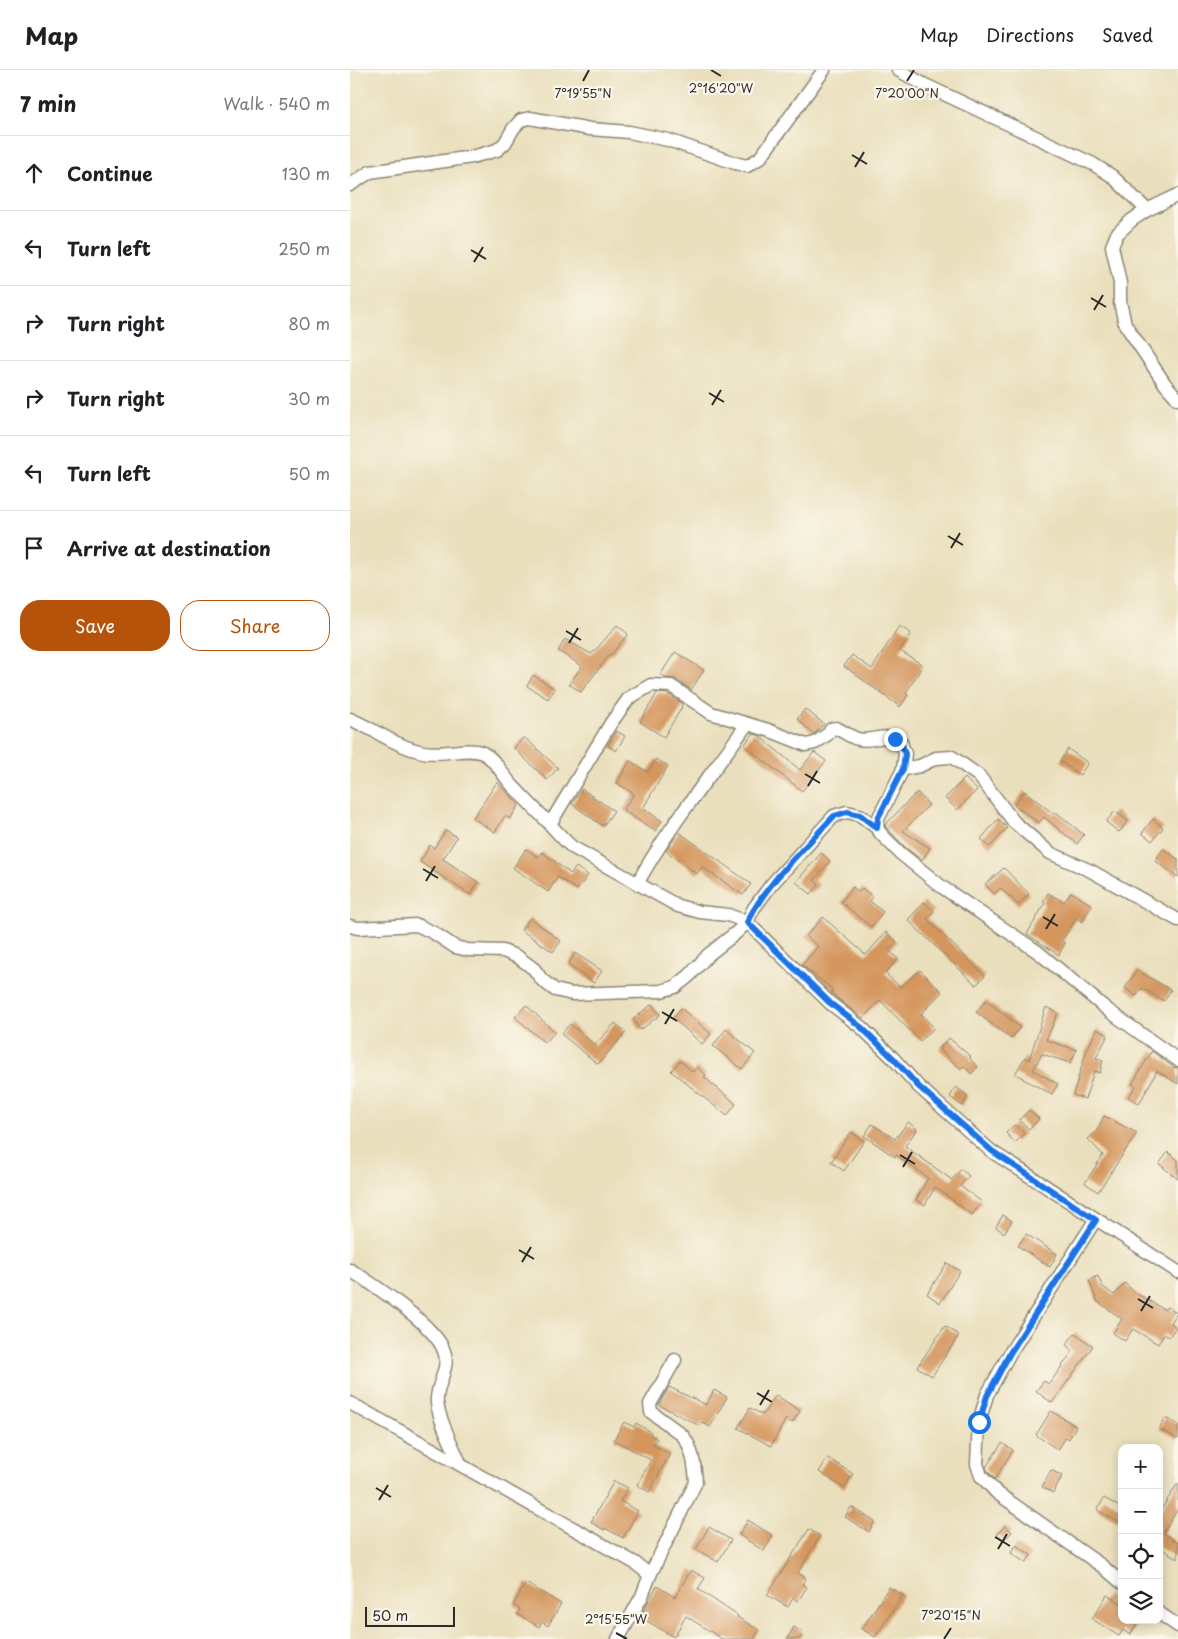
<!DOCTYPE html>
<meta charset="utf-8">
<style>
body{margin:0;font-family:"Playpen Sans",sans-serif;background:#f2f2f2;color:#202124}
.controls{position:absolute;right:15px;bottom:15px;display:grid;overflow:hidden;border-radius:10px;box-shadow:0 2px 12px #0003}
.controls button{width:45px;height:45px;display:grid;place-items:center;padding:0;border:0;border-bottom:1px solid #e0e0e0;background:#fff;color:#202124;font:25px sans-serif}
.scale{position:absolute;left:15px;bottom:12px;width:90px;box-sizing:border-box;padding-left:5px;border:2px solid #2b2b2b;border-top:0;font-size:14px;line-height:18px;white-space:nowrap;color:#2b2b2b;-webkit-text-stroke:4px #fbf7ec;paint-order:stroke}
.stop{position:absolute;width:15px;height:15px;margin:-11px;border:4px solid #1a73e8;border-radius:50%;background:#fff}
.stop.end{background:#1a73e8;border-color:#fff;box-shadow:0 1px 5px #0008}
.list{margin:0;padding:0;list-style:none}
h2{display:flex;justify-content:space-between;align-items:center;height:65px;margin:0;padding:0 20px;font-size:21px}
h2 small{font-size:16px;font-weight:400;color:#757577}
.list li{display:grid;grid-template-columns:32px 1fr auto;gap:15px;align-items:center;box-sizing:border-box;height:75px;padding:0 20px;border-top:1px solid #e0e0e0}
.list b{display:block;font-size:19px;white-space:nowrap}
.list em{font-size:16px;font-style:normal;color:#757577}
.actions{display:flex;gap:10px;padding:15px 20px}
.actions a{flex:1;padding:11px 0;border:1px solid #b45309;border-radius:20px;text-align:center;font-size:18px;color:#b45309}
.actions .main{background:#b45309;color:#fff}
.icon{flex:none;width:28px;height:28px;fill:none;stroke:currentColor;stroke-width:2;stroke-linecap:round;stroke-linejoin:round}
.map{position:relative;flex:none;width:828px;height:1569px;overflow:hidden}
header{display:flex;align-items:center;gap:30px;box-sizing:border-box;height:70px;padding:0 25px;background:#fff;border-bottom:1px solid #e0e0e0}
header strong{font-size:24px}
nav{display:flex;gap:28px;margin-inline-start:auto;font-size:18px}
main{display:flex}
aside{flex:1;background:#fff}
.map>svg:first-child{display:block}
.building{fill:#d4965d}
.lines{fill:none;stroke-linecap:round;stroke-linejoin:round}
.street-casing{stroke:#8a8574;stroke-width:15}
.street{stroke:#fff;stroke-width:12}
.route{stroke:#1a73e8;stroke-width:6}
.ticks{fill:none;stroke:#2b2b2b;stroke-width:2}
.ticks-label{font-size:12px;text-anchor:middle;fill:#2b2b2b;stroke:#fbf7ec;stroke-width:4.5;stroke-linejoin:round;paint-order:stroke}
</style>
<header>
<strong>Map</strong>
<nav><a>Map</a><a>Directions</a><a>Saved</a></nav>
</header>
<main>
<aside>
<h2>7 min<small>Walk · 540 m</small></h2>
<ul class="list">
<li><svg class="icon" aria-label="ahead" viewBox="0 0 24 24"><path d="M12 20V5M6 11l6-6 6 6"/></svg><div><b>Continue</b></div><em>130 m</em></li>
<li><svg class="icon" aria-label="left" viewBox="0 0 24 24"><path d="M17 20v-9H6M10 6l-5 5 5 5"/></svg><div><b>Turn left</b></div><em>250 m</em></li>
<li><svg class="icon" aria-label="right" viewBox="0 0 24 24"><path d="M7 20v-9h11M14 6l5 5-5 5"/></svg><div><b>Turn right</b></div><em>80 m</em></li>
<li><svg class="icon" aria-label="right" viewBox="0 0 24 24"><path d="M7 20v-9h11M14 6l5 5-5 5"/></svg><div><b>Turn right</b></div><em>30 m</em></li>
<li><svg class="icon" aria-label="left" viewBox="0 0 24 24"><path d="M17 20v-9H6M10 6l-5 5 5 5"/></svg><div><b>Turn left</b></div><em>50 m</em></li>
<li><svg class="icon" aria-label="arrive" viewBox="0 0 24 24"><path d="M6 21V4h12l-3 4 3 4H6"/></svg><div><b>Arrive at destination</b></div></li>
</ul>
<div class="actions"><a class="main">Save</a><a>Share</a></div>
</aside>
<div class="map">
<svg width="828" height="1569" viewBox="0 0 828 1569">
<rect width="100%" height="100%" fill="#fbf7ec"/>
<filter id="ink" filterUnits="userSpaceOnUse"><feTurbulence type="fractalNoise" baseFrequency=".02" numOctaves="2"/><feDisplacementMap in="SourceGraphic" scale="10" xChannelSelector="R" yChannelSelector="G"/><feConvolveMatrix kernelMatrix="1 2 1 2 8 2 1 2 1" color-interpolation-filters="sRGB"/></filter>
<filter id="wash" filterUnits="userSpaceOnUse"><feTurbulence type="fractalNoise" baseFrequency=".0096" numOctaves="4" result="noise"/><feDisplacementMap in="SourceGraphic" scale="20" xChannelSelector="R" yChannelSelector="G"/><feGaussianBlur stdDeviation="1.12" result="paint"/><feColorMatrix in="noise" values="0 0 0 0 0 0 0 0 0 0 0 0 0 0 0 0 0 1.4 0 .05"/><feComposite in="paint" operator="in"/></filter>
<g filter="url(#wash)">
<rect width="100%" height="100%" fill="#eadfbc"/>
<g id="blocks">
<!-- building -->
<g class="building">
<path d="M267,555l11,9 -17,21 -1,-1 -29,38 -12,-8 13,-18 -24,-15 7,-12 26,15 2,-2h1z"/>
<path d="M549,556l12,7 -11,18 23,14 -17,28 2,2 -8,12 -56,-41 8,-11 20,14z"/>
<path d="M325,582l29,18 -13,20 -15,-11 -10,-1 -5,-4z"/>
<path d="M183,605l22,14 -7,10 -21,-13z"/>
<path d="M307,623l11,1 15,10 -2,2 1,1 -18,30 -24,-15z"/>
<path d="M455,639l19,15 -10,10 -17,-15z"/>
<path d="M266,661l9,5 -9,15 -8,-5z"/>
<path d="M403,664l5,1 42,35 14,-18 12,9 -24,30 -58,-46z"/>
<path d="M174,667l34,31 -11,12 -33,-32z"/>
<path d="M718,679l20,14 -8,12 -20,-14z"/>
<path d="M306,689l12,7 -25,42 19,13 -7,10 -32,-21 11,-16 -17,-11 13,-22 18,11z"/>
<path d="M615,708l12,12 -20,20 -12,-12z"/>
<path d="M147,712l22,23 -9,14 -5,-3 -10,16 -22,-14z"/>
<path d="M232,719l32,22 -11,15 -31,-22z"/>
<path d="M674,721l30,23 2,-2 28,23 -7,9 -33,-27 -5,6 -25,-18z"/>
<path d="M567,722l12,13 -26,26 27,17 -8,12 -17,-13 -20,-21 1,-2z"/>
<path d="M765,741l13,10 -9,11 -13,-10z"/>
<path d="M648,749l9,9 -17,19 -9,-8z"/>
<path d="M803,749l10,9 -11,13 -10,-8z"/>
<path d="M96,760l11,7 -14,22 35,23 -8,13 -50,-33 10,-17 4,3z"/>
<path d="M329,762l72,52 -8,11 -41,-28 -5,7 -31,-23z"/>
<path d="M176,779l12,8 4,-5 29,22 5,-7 12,8 -11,15 -19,-13 -10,15 -35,-24z"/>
<path d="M813,779l15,10v18l-23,-16z"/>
<path d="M471,783l9,8 -16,19 5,5 -8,9 -15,-12z"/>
<path d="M654,798l25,26 -11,11 -17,-17 -7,6 -9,-10z"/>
<path d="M503,817l6,5 3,-4 11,9 -3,4 13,11 -12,15 -30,-25z"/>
<path d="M721,822l21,13 -10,17 -6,-4 -14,23 3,2 -6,12 -32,-21 18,-31 -2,-1 5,-9 16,9z"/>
<path d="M574,832l10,9 -7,8 58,57 -9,9 -68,-65z"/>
<path d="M473,847l43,38 20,-23 11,10 -8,8 9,9 -13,14 15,14 20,-17 22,22 -21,22 13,14 -14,13 -40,-41 -17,18 -22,-17 -10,-9 2,-2 -31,-25 16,-19 -12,-10z"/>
<path d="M180,848l31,23 -8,11 -32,-22z"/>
<path d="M225,883l27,18 -8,12 -26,-18z"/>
<path d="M787,900l34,20 -7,11 -22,-13 -6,8 -11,-8z"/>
<path d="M636,930l34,27 -9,12 -35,-27z"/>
<path d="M302,934l8,11 -20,15 -7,-11z"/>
<path d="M176,935l29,27 -10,11 -30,-26z"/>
<path d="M696,937l12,6 -12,27 31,10 -7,13 -28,-9 -9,16 25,14 -6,10 -29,-15v-1l-8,-4 10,-17 4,3z"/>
<path d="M331,938l30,26 -9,10 -29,-26z"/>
<path d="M265,953l11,9 -28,32 -37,-30 9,-10 25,21z"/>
<path d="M376,959l29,24 -13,16 -29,-23z"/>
<path d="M747,959l11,6 -12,23 7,2 -3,13 -6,-2 -9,28 -12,-4 13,-43z"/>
<path d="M599,968l22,19 -1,2 8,8 -7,7 -7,-8 -3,3 -22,-20z"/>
<path d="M802,981l21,16 5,1v16l-21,-13 -18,33 -11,-7 8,-11 -4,-2z"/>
<path d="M330,991l13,11 4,-5 9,8 -2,2 32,27 -9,12 -56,-45z"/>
<path d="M606,1017l11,8v3l-5,8 -12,-9z"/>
<path d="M679,1040l10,9 -10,10 -10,-9z"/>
<path d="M754,1046l33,17 -39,59 -13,-9 18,-28 -15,-16 8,-7z"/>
<path d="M558,1052l9,7 -12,17 47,34 9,-11 8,7 -9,10 22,16 -10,13 -37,-28 -10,18 -9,-5 12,-22 -32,-23 -1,2 -31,-21 8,-12 23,15z"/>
<path d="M664,1055l11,8 -10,10 -9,-10z"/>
<path d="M501,1062l13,9 -20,30 -13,-9z"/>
<path d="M818,1082l10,8v19l-19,-15z"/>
<path d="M653,1145l9,6 -8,12 -8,-6z"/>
<path d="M676,1164l31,20 -7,13 -32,-21z"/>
<path d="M597,1193l13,8 -20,32 -13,-9z"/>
<path d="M748,1206l4,10 12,9 11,-12 9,9 31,18 2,-3 10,6 -6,10 5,4 -7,10 -5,-3 -6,10 -25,-15 -8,12 -12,-8 9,-14 -25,-18 -8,-21z"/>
<path d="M595,1256l14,9 -27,41 -15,-9z"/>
<path d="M725,1263l18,13 -41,57 -16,-12 8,-10 5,3 24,-33 -7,-6z"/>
<path d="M319,1317l37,18 8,-15 13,7 -17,30 -9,-5 -1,4 -41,-21z"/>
<path d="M426,1325l24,16 -8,12 -6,-4 -15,27 -33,-18 12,-20 13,7z"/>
<path d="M701,1341l25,15 -7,13 -3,-2 -8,13 -22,-15z"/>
<path d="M815,1348l13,6v15l-19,-10z"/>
<path d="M274,1352l10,5 2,-4 15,9 -1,3 7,4 -4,6 17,9 -21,38 -12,-7 14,-25 -37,-20z"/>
<path d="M652,1373l11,7 -18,29 -7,-7 -2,-5z"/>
<path d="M478,1388l25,16 -9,14 -25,-16z"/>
<path d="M701,1400l11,6 -9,17 -11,-6z"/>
<path d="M264,1411l14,7 -8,13 18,10 -15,27 -18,-10 -1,2 -13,-8z"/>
<path d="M828,1413v26l-15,24 15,10v16l-19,-12v-34z"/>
<path d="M754,1428l18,10v16l-25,-14z"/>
<path d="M501,1437l24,14 -6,11 -24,-15z"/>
<path d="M398,1450l25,16 -9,15 -25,-16z"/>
<path d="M655,1456l7,6 -8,8 -7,-6z"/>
<path d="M359,1457l22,13 -13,22 -22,-13z"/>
<path d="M459,1459l11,7 -22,37 8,5 -4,6 5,3 -9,14 -5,-3 -5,9 -21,-12z"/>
<path d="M666,1475l15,10 -5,8 -15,-10z"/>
<path d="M341,1500l14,8 -7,11 40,27 -1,1 22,13 -5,9h-32l-36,-23 -12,21 -34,-20 17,-31 18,11z"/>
<path d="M176,1513l35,21 -13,22 -6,-4 -3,5 -22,-13 3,-5 -7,-4z"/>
<path d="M539,1517l14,8 -28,42 -13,-8z"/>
<path d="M757,1525l15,9v16h18l-10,15 -7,-5 -4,6 -27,-17z"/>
<path d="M444,1557l9,6 -3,6h-13z"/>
</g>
</g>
</g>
<g filter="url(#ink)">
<use href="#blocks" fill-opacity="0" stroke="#8a8574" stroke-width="1"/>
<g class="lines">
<!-- street casing -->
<g class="street-casing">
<g id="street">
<path d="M548,0l27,15 168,79 19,12 35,34"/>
<path d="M0,115l20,-13 102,-15 25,-7 8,-7 8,-14 8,-9 9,-2 60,11 39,3 39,8 67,23 12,3 13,-8 64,-88"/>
<path d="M828,125l-31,15 -15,10 -15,14 -5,12 8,37v19l5,22 40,60 13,15"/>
<path d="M0,649c24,10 47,28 73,33 20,4 45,-6 60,1 12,6 19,21 28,31 12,13 25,26 37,38 8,9 15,17 24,25l106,59 22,6 28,3 19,7 83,81 31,24 32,31 25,28 73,65 187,121"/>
<path d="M553,699l17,-3 16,-8 16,-1 27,19 35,46 36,31 41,18 87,49"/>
<path d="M200,754l61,-101 18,-25 22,-13 20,1 40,27 57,17 38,15 9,-2 13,-9 3,-5 5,-1c7,3 14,9 22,11 17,4 24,-8 43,3l4,12 -2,15 -25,50 -1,9"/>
<path d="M287,814c31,-57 73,-107 110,-160"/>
<path d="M0,856l8,2 59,-3 17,8 21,14 13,3 35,1 15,6 16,12 8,11 13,10 17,4 89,-3 14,-4 14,-11 19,-21 29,-23 10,-10 7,-14 17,-23 63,-69 13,-4 13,3 17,13 4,6 19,19 42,34 96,65 71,59 69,49"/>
<path d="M746,1149l-86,134 -23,42 -8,27 -2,42 4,12 16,17 105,73 20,17"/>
<path d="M0,1200c23,14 86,56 94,81 7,17 -9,34 -7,52 3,20 15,41 23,60"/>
<path d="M0,1333l285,160 15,12"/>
<path d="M809,1543l19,13"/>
<path d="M268,1569l24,-43 8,-21 46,-93c-1,-14 -3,-34 -13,-46 -6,-6 -23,-17 -32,-24l-1,-8 25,-44"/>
</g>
</g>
<!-- street -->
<use href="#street" class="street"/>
</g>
</g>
<g class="lines" filter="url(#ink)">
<!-- route -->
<path class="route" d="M545,669l6,3 4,12 -2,15 -25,49 -1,10 -17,-13 -13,-3 -13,4c-30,33 -66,65 -87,106l83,81 31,24 32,31 25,28 74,65 104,69 -86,133 -23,43 -8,26"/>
</g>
<!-- ticks -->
<path class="ticks" d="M361,0l10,6M233,11l6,-11M557,11l7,-11M502,85l15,9M505,97l9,-15M121,180l15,9M124,192l9,-15M741,228l15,9M744,240l9,-15M359,323l15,9M362,335l9,-15M598,466l15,9M601,478l9,-15M216,561l15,9M219,573l9,-15M455,704l15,9M458,716l9,-15M73,799l15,9M76,811l9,-15M693,847l15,9M696,859l9,-15M312,942l15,9M315,954l9,-15M550,1085l15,9M553,1097l9,-15M169,1180l15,9M172,1192l9,-15M788,1229l15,9M791,1241l9,-15M407,1323l15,9M410,1335l9,-15M26,1418l15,9M29,1430l9,-15M645,1467l15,9M648,1479l9,-15M266,1563l11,6M594,1569l7,-11"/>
<g class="ticks-label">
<text x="371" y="23">2°16'20"W</text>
<text x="557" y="28">7°20'00"N</text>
<text x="233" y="28">7°19'55"N</text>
<text x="601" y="1550">7°20'15"N</text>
<text x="266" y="1554">2°15'55"W</text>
</g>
</svg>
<div class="controls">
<button>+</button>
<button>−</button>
<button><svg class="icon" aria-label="locate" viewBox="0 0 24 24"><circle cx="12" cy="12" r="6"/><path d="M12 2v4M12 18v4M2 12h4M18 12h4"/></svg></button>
<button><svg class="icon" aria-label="layers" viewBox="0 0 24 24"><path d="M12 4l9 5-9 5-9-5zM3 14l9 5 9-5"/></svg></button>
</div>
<div class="scale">50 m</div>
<div class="stop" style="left:629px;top:1352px"></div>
<div class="stop end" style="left:545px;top:669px"></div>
</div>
</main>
